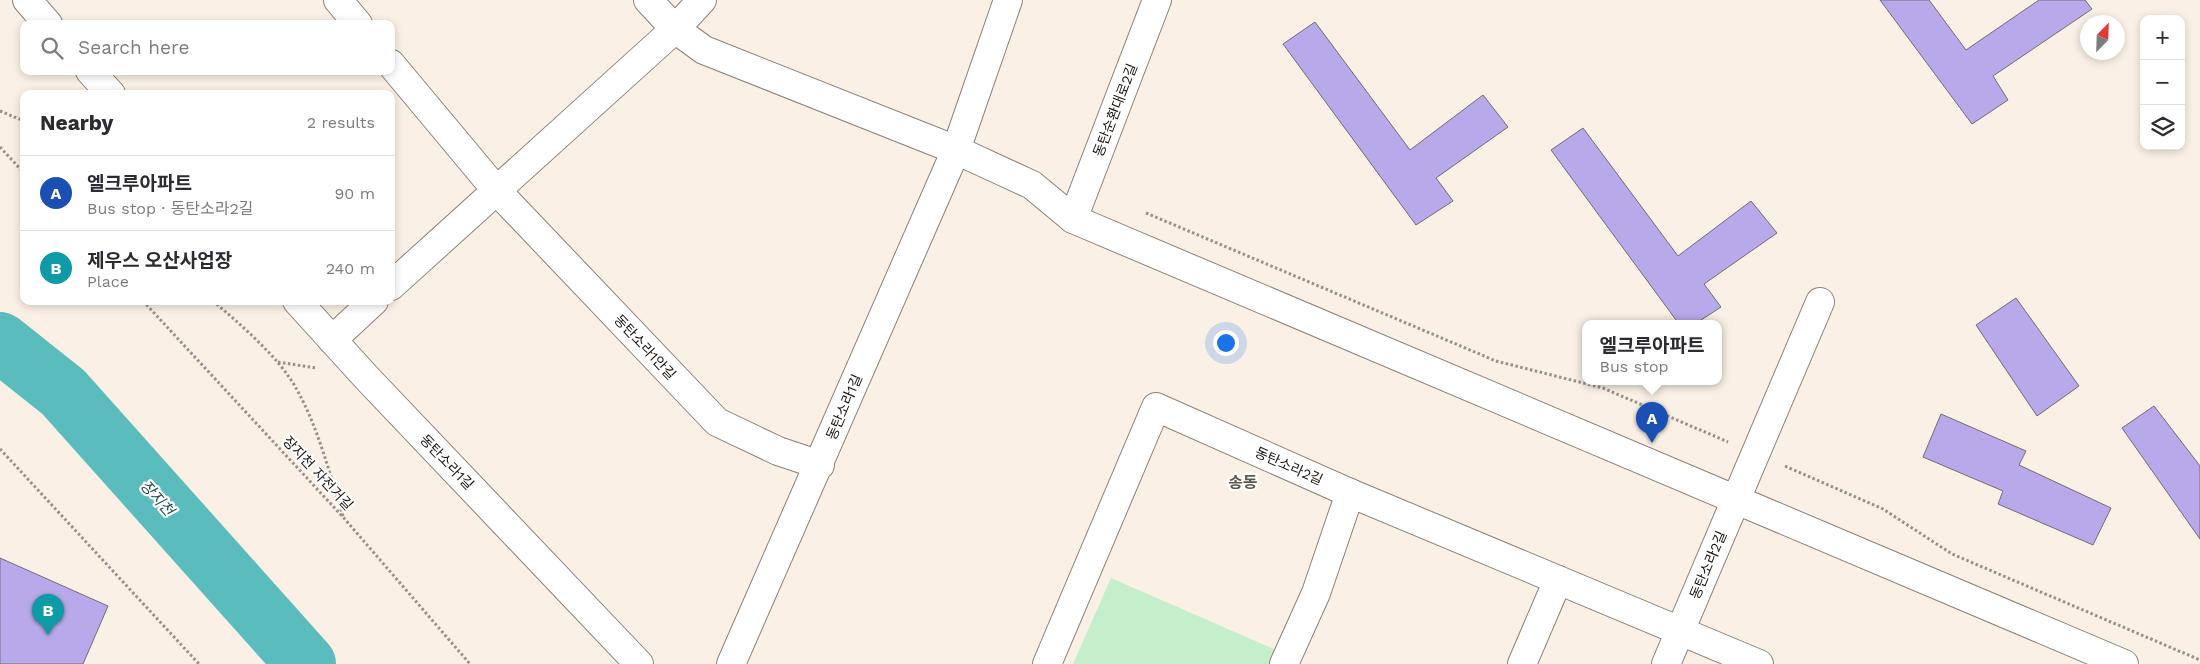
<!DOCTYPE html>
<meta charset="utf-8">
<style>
body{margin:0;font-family:"Work Sans","Noto Sans KR",sans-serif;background:#f7f7f7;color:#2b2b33}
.controls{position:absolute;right:15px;top:15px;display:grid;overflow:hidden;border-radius:10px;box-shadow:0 2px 8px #0003}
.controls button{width:45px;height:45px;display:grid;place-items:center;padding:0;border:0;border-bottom:1px solid #e1e1e2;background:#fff;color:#2b2b33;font:25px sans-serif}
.compass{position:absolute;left:2080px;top:15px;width:45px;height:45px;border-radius:50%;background:#fff;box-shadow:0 2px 8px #0003;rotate:23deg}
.you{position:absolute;left:1225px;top:342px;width:18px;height:18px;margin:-12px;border:4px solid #fff;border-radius:50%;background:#1a73e8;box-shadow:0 0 0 8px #1a73e833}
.badge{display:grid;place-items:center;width:32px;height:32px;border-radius:50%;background:#367869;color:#fff;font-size:16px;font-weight:700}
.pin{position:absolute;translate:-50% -41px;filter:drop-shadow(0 1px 2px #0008)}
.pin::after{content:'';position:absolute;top:26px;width:18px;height:15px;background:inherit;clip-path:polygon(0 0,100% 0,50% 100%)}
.popup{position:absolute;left:1582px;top:320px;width:140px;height:65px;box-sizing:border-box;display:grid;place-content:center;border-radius:10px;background:#fff;filter:drop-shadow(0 1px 4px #0005);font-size:16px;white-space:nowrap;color:#7c7c81}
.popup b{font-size:19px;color:#2b2b33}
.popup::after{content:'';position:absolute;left:50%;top:100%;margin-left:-10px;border:10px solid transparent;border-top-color:#fff}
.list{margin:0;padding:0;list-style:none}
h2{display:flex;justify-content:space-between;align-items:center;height:65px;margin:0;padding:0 20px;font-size:21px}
h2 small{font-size:16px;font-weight:400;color:#7c7c81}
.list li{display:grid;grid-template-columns:32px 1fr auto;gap:15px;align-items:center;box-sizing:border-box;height:75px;padding:0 20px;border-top:1px solid #e1e1e2}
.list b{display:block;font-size:19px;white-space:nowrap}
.list p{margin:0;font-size:16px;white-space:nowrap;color:#7c7c81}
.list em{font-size:16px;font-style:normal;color:#7c7c81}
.icon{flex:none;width:28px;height:28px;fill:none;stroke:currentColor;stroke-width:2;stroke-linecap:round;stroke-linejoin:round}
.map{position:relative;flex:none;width:2200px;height:664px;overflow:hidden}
.search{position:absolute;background:#fff;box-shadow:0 2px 8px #0003;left:20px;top:20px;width:375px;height:55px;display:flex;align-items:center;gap:12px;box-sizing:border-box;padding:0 18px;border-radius:10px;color:#7c7c81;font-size:19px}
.panel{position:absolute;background:#fff;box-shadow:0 2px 8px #0003;left:20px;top:90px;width:375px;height:215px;border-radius:10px}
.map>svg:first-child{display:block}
.green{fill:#c5efcb}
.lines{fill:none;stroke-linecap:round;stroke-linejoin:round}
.river{stroke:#5abcbd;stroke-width:60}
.building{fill:#b8aaea;stroke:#6e6c78}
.minor-casing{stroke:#8c8279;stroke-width:30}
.path{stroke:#989088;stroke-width:3;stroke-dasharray:2.5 2.5;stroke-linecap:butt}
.minor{stroke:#fff;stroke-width:28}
.labels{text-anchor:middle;stroke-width:4.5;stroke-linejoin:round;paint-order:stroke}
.street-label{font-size:14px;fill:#191511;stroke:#fff}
.water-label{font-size:15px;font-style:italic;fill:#1a4848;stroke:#fff}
.quarter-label{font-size:16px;font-weight:bold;fill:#5f564d;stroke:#fff}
</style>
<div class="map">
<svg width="2200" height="664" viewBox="0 0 2200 664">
<rect width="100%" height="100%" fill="#faf0e5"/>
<!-- green -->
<path class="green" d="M1111,578l165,72 -6,14h-197z"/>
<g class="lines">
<!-- river -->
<path class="river" d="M0,342l63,50 243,272"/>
</g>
<!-- building -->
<g class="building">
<path d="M1880,0h49l37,50 73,-50h46l7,9 -99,67 15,24 -36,24z"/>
<path d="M1315,22l95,128 73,-55 25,32 -72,51 17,23 -37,24 -133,-181z"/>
<path d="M1583,128l95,128 73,-55 26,32 -73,51 17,23 -26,17h-16l-128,-174z"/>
<path d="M2016,298l63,88 -42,30 -61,-91z"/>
<path d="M2154,406l46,60v73l-78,-111z"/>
<path d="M1941,414l85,37 -7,14 92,43 -18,37 -95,-41 5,-13 -80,-34z"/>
<path d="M0,558l108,48 -25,58h-83z"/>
</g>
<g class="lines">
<!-- minor casing -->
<g class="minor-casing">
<g id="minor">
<path d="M27,0l21,24"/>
<path d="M338,0l20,24"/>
<path d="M648,0l27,29 29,21 252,100 76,35 41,34 1051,445"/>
<path d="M391,64l106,127 220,231 61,29 42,14"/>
<path d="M90,71l21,23"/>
<path d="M1073,219l84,-219"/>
<path d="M391,286l284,-257 27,-29"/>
<path d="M297,301l69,76 273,287"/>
<path d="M332,340l42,-39"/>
<path d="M731,664l225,-514 52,-150"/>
<path d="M1047,664l109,-257 194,86 409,171"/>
<path d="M1284,664l32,-71 34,-100"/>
<path d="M1522,664l36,-84"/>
<path d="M1666,664l154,-362"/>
</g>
</g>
<!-- path -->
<g class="path">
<path d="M0,111l24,10"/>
<path d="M0,147l24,26"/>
<path d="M1146,213l350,148 107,27 125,54"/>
<path d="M143,301l200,216 127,147"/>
<path d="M213,301c27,23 68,58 84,89 21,37 33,85 46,126"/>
<path d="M278,362l38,6"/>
<path d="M0,449l199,215"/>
<path d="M1785,466l98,43 69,45 248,106"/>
</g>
<!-- minor -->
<use href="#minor" class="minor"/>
</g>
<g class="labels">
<!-- street labels -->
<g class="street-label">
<text transform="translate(1115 110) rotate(-69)" y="5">동탄순환대로2길</text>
<text transform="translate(645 347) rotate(47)" y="5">동탄소라1안길</text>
<text transform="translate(844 407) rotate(-67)" y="5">동탄소라1길</text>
<text transform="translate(447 462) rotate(46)" y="5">동탄소라1길</text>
<text transform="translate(1289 466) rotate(24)" y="5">동탄소라2길</text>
<text transform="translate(318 473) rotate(47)" y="5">장지천 자전거길</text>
<text transform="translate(1708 565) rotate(-67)" y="5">동탄소라2길</text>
</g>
<!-- water labels -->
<g class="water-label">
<text transform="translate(157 498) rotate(48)" y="5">장지천</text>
</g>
<!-- quarter labels -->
<g class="quarter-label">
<text x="1243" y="488">송동</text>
</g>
</g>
</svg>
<div class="controls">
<button>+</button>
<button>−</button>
<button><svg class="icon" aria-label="layers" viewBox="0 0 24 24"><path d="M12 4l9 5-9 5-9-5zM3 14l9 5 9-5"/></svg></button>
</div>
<svg class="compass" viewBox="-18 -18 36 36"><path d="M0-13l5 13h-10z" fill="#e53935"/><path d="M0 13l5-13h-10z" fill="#7c7c81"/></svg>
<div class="you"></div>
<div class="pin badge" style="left:1652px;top:443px;background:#1a4fb4">A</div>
<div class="popup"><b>엘크루아파트</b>Bus stop</div>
<div class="pin badge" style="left:48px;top:635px;background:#0f9aa8">B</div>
<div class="search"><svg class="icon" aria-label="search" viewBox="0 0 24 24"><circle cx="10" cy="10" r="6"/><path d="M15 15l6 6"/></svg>Search here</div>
<section class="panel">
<h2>Nearby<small>2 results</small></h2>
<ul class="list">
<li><span class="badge" style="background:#1a4fb4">A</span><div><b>엘크루아파트</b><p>Bus stop · 동탄소라2길</p></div><em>90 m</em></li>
<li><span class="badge" style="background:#0f9aa8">B</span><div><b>제우스 오산사업장</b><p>Place</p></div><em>240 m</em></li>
</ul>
</section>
</div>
